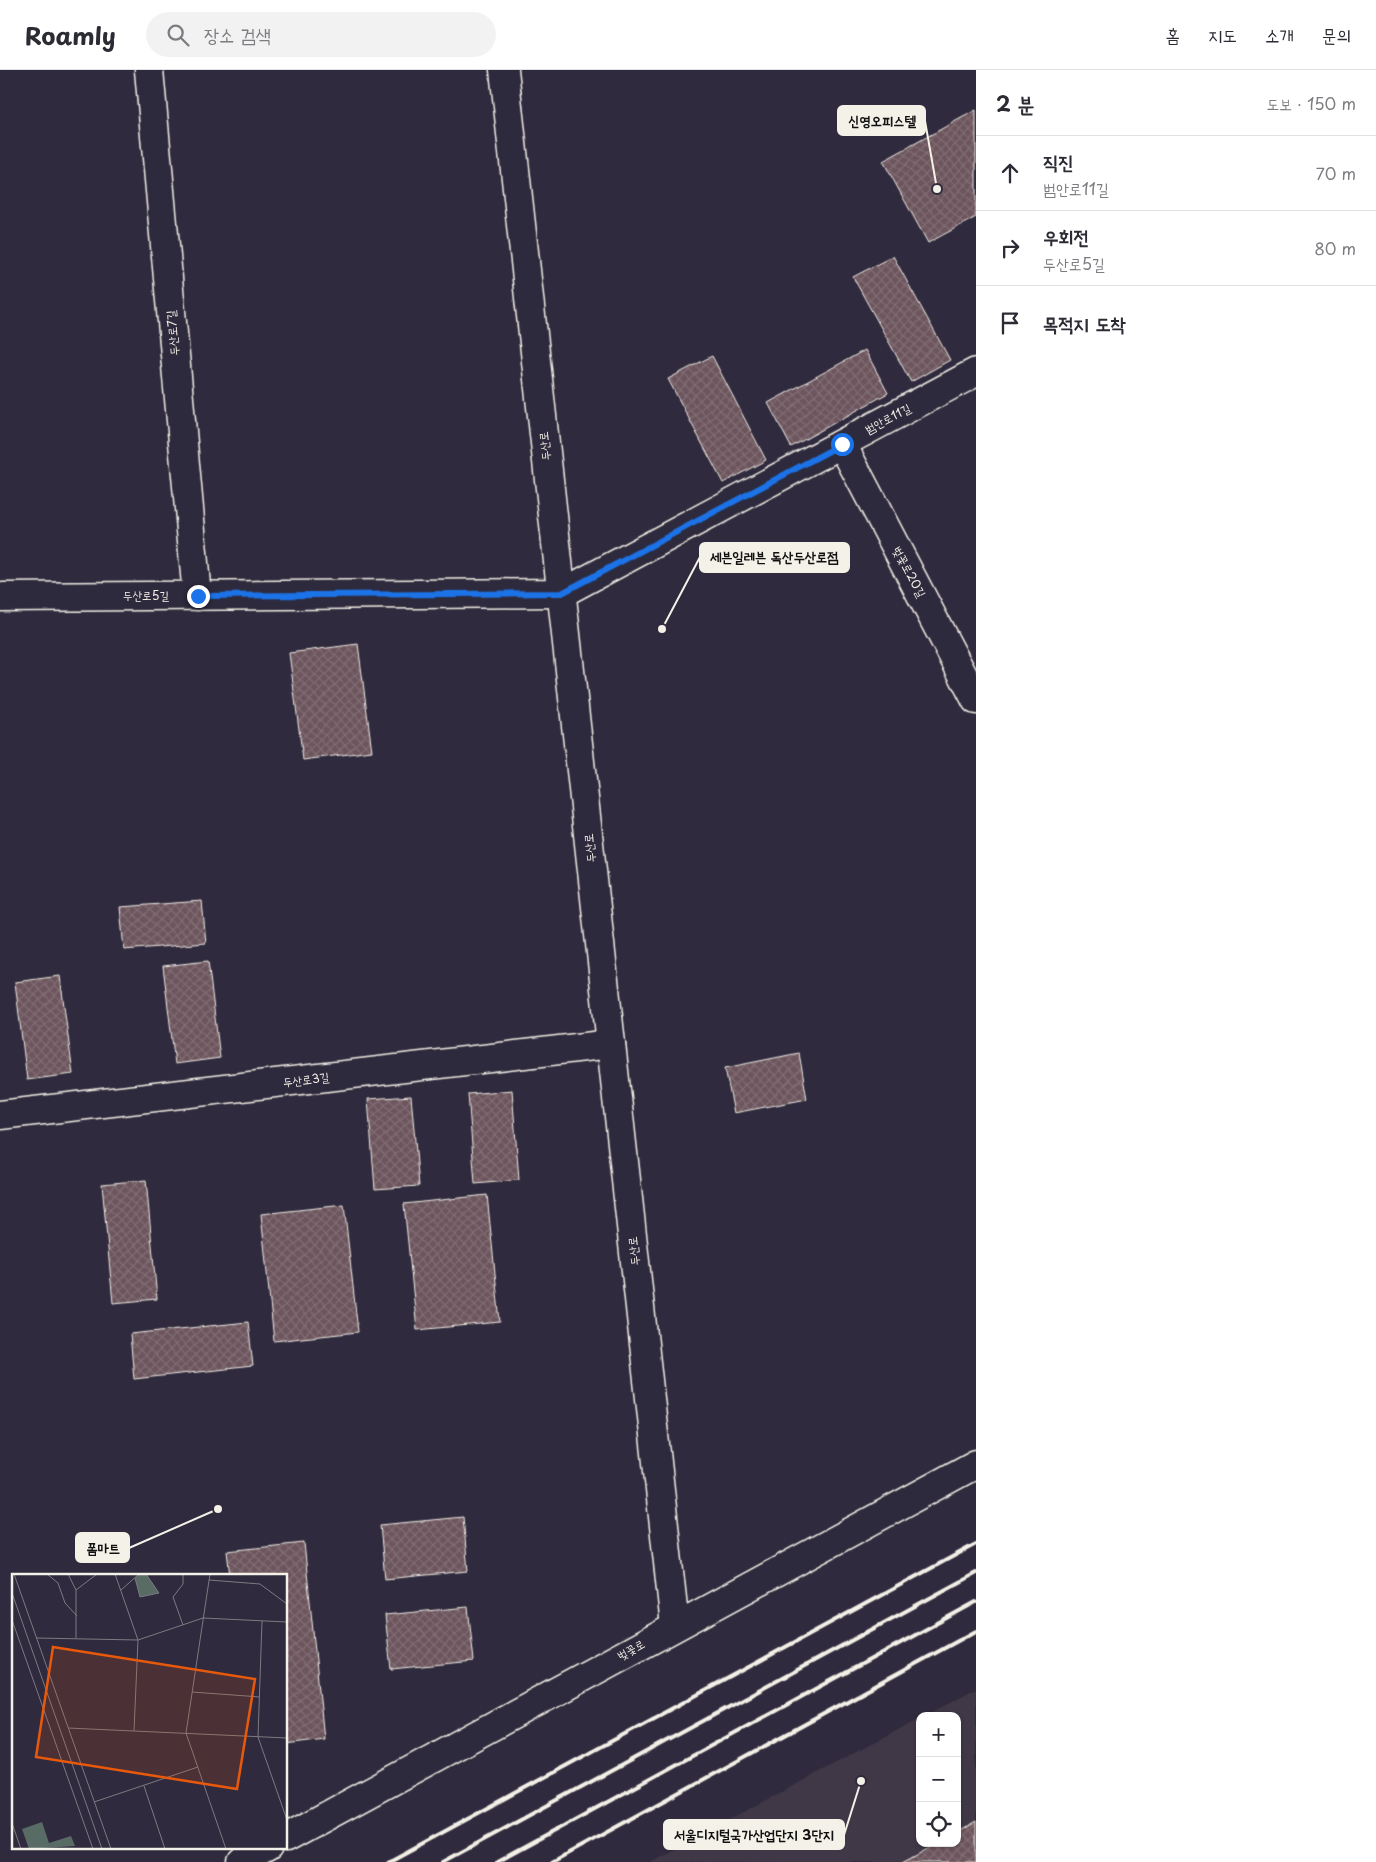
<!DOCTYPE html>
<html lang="ko">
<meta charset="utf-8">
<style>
body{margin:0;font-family:"Playpen Sans","Poor Story",sans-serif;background:#f2f2f3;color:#2b2b33}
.controls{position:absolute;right:15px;bottom:15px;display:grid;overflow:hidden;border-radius:10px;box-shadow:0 1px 4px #0004}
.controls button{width:45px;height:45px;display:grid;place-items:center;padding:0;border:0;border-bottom:1px solid #e1e1e2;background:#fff;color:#2b2b33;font:25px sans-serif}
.stop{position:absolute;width:15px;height:15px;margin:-11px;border:4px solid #1a73e8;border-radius:50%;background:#fff}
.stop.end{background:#1a73e8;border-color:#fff;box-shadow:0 1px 5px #0008}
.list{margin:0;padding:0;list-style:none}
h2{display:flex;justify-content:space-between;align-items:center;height:65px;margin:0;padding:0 20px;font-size:21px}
h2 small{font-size:16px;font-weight:400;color:#7c7c81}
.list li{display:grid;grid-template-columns:32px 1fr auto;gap:15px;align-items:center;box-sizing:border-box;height:75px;padding:0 20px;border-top:1px solid #e1e1e2}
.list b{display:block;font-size:19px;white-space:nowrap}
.list p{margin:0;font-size:16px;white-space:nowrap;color:#7c7c81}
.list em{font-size:16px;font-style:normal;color:#7c7c81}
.icon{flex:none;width:28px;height:28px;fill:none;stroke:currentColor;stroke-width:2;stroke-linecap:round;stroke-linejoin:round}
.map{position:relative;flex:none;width:976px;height:1792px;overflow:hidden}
header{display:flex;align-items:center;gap:30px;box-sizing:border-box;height:70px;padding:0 25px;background:#fff;border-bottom:1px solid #e1e1e2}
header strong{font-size:24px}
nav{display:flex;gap:28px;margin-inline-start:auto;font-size:18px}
.search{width:350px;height:45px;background:#f2f2f3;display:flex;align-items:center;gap:12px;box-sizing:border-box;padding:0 18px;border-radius:28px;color:#7c7c81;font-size:19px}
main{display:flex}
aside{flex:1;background:#fff}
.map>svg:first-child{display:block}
.built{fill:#413747}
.building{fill:url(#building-cross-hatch);stroke:#f4f1e8}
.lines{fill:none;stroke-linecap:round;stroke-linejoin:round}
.street-casing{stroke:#f4f1e8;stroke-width:31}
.secondary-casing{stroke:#f4f1e8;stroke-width:31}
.street{stroke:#2f2a3d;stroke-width:28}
.secondary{stroke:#2f2a3d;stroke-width:28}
.rail{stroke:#f4f1e8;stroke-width:4}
.route{stroke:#1a73e8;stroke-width:6}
.labels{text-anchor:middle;stroke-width:4;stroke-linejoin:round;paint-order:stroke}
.street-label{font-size:12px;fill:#f4f1e8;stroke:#2f2a3d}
.inset-road{fill:none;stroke:#7e7a81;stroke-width:1}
.view{fill:#e8590c;fill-opacity:0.15;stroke:#e8590c;stroke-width:2.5}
.inset-edge{fill:none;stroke:#f4f1e8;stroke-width:2.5}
.leader{fill:none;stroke:#f4f1e8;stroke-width:2}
.callout-dot{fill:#f4f1e8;stroke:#2f2a3d;stroke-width:2}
.callout{fill:#f4f1e8;stroke:#f4f1e8;stroke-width:2}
.callout-label{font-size:14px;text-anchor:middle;font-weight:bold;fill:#111}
</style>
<header>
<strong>Roamly</strong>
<div class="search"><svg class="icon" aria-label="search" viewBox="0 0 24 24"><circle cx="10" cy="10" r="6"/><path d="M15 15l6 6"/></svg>장소 검색</div>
<nav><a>홈</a><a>지도</a><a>소개</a><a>문의</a></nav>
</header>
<main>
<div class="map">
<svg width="976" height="1792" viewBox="0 0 976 1792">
<defs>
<pattern id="building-cross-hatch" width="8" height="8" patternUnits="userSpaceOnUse" patternTransform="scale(1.25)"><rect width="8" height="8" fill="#6c545d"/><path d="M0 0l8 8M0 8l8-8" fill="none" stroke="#826d74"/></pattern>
</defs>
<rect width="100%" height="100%" fill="#2f2a3d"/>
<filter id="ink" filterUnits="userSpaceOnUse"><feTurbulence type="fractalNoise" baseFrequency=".02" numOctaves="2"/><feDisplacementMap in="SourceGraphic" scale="10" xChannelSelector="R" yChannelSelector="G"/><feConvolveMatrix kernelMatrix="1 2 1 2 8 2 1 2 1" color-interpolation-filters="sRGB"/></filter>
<g filter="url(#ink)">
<!-- built -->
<path class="built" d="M976,1618v174h-326l270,-144v125h37v-127h-32z"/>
<!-- building -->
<g class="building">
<path d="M976,40v107l-48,26 -45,-82z"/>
<path d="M893,186l57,104 -39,22 -58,-105z"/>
<path d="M865,280l23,43 -97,54 -23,-44z"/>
<path d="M712,286l54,104 -43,23 -55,-104z"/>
<path d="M358,574l14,107 -69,9 -14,-107z"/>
<path d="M202,831l4,42 -82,7 -4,-43z"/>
<path d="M208,891l12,97 -45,6 -12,-98z"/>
<path d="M60,906l13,98 -46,6 -12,-98z"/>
<path d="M799,983l8,46 -73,14 -9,-45z"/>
<path d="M512,1020l7,90 -44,4 -7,-90z"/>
<path d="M411,1026l8,90 -44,3 -7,-90z"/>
<path d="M146,1110l11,119 -44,4 -11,-119z"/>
<path d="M487,1125l13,127 -83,8 -13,-126z"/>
<path d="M344,1135l14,127 -84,9 -13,-127z"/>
<path d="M248,1252l5,44 -119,13 -4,-45z"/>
<path d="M463,1447l5,54 -83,8 -5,-54z"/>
<path d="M304,1473l20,196 -38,5v-168h-56l-3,-25z"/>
<path d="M468,1537l6,54 -83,8 -6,-54z"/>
<path d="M976,1752v40h-73l35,-19h19v-10z"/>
</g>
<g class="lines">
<!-- street casing -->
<g class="street-casing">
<g id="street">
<path d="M149,0l48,526"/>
<path d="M842,374l134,256"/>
<path d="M0,527l562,-4 414,-221"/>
<path d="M0,1045l611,-71"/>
</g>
</g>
<!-- secondary casing -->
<g class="secondary-casing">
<g id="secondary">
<path d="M504,0l171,1556"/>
<path d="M286,1768l690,-374"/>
<path d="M242,1792l26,-14"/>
</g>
</g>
<!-- street -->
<use href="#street" class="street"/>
<!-- secondary -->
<use href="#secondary" class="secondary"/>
<!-- rail -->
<g class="rail">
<path d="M388,1792l588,-318"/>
<path d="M443,1792l533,-289"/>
<path d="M497,1792l479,-260"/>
<path d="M552,1792l424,-231"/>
</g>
</g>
</g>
<g class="lines" filter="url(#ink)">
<!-- route -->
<path class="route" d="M198,526l364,-3 280,-149"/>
</g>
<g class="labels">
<!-- street labels -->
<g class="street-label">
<text transform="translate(173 263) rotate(-95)" y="4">두산로7길</text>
<text transform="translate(888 349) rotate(-28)" y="4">범안로11길</text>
<text transform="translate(545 376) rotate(-96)" y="4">두산로</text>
<text transform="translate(909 502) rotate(62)" y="4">벚꽃로20길</text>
<text x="146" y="530">두산로5길</text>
<text transform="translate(590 778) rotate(-96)" y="4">두산로</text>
<text transform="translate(306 1010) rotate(-7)" y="4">두산로3길</text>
<text transform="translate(634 1181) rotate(-96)" y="4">두산로</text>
<text transform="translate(631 1580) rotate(-29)" y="4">벚꽃로</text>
</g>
</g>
<!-- overview -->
<g transform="translate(12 1504)">
<rect width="275" height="275" fill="#2f2a3d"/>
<path d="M127,0h7l13,19 -19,4 -5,-19zM30,248l7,21 22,-7 4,10 -46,3 -7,-20z" fill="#586c65"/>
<path class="inset-road" d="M2,0l97,275M35,0l11,9 7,20 12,13M56,0l8,16v48M103,0l23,66 -4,91M198,0l-24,159 40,116M123,4l5,19 19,-4 -13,-19M197,6l51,4 27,20M64,16l21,-16M109,16l18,-16M0,19l90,256M0,46l81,229M250,47l-4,116 29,83M171,51l-10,-28 10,-13v-10M24,64l102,2 65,-22 84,4M180,118l68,5M56,154l219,10M132,212l21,63M82,228l104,-35M0,249l9,26"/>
<path class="view" d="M41,73l202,32 -18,110 -201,-32z"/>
<rect width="275" height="275" class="inset-edge"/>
</g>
<!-- callouts -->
<path class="leader" d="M937 119L925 51M662 559L700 487M218 1439L129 1478M861 1711L844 1765"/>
<g class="callout-dot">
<circle cx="937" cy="119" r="5"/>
<circle cx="662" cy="559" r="5"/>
<circle cx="218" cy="1439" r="5"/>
<circle cx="861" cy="1711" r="5"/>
</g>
<g class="callout">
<rect x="838" y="36" width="87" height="29" rx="5"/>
<rect x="700" y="473" width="149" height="29" rx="5"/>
<rect x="76" y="1463" width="53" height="29" rx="5"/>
<rect x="664" y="1750" width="180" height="29" rx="5"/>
</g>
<g class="callout-label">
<text x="882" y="56">신영오피스텔</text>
<text x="774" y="492">세븐일레븐 독산두산로점</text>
<text x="103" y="1483">폼마트</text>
<text x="754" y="1770">서울디지털국가산업단지 3단지</text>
</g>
</svg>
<div class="controls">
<button>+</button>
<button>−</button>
<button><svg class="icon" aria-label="locate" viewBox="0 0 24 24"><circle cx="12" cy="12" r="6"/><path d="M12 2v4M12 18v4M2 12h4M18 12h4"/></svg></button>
</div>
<div class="stop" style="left:842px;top:374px"></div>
<div class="stop end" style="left:198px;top:526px"></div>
</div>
<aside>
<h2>2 분<small>도보 · 150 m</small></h2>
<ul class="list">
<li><svg class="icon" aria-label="ahead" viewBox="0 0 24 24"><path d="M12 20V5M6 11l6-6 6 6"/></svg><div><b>직진</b><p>범안로11길</p></div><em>70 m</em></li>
<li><svg class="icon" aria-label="right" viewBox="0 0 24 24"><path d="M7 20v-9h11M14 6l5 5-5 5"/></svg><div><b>우회전</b><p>두산로5길</p></div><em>80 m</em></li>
<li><svg class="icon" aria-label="arrive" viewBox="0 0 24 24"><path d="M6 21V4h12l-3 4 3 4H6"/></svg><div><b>목적지 도착</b></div></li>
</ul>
</aside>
</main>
